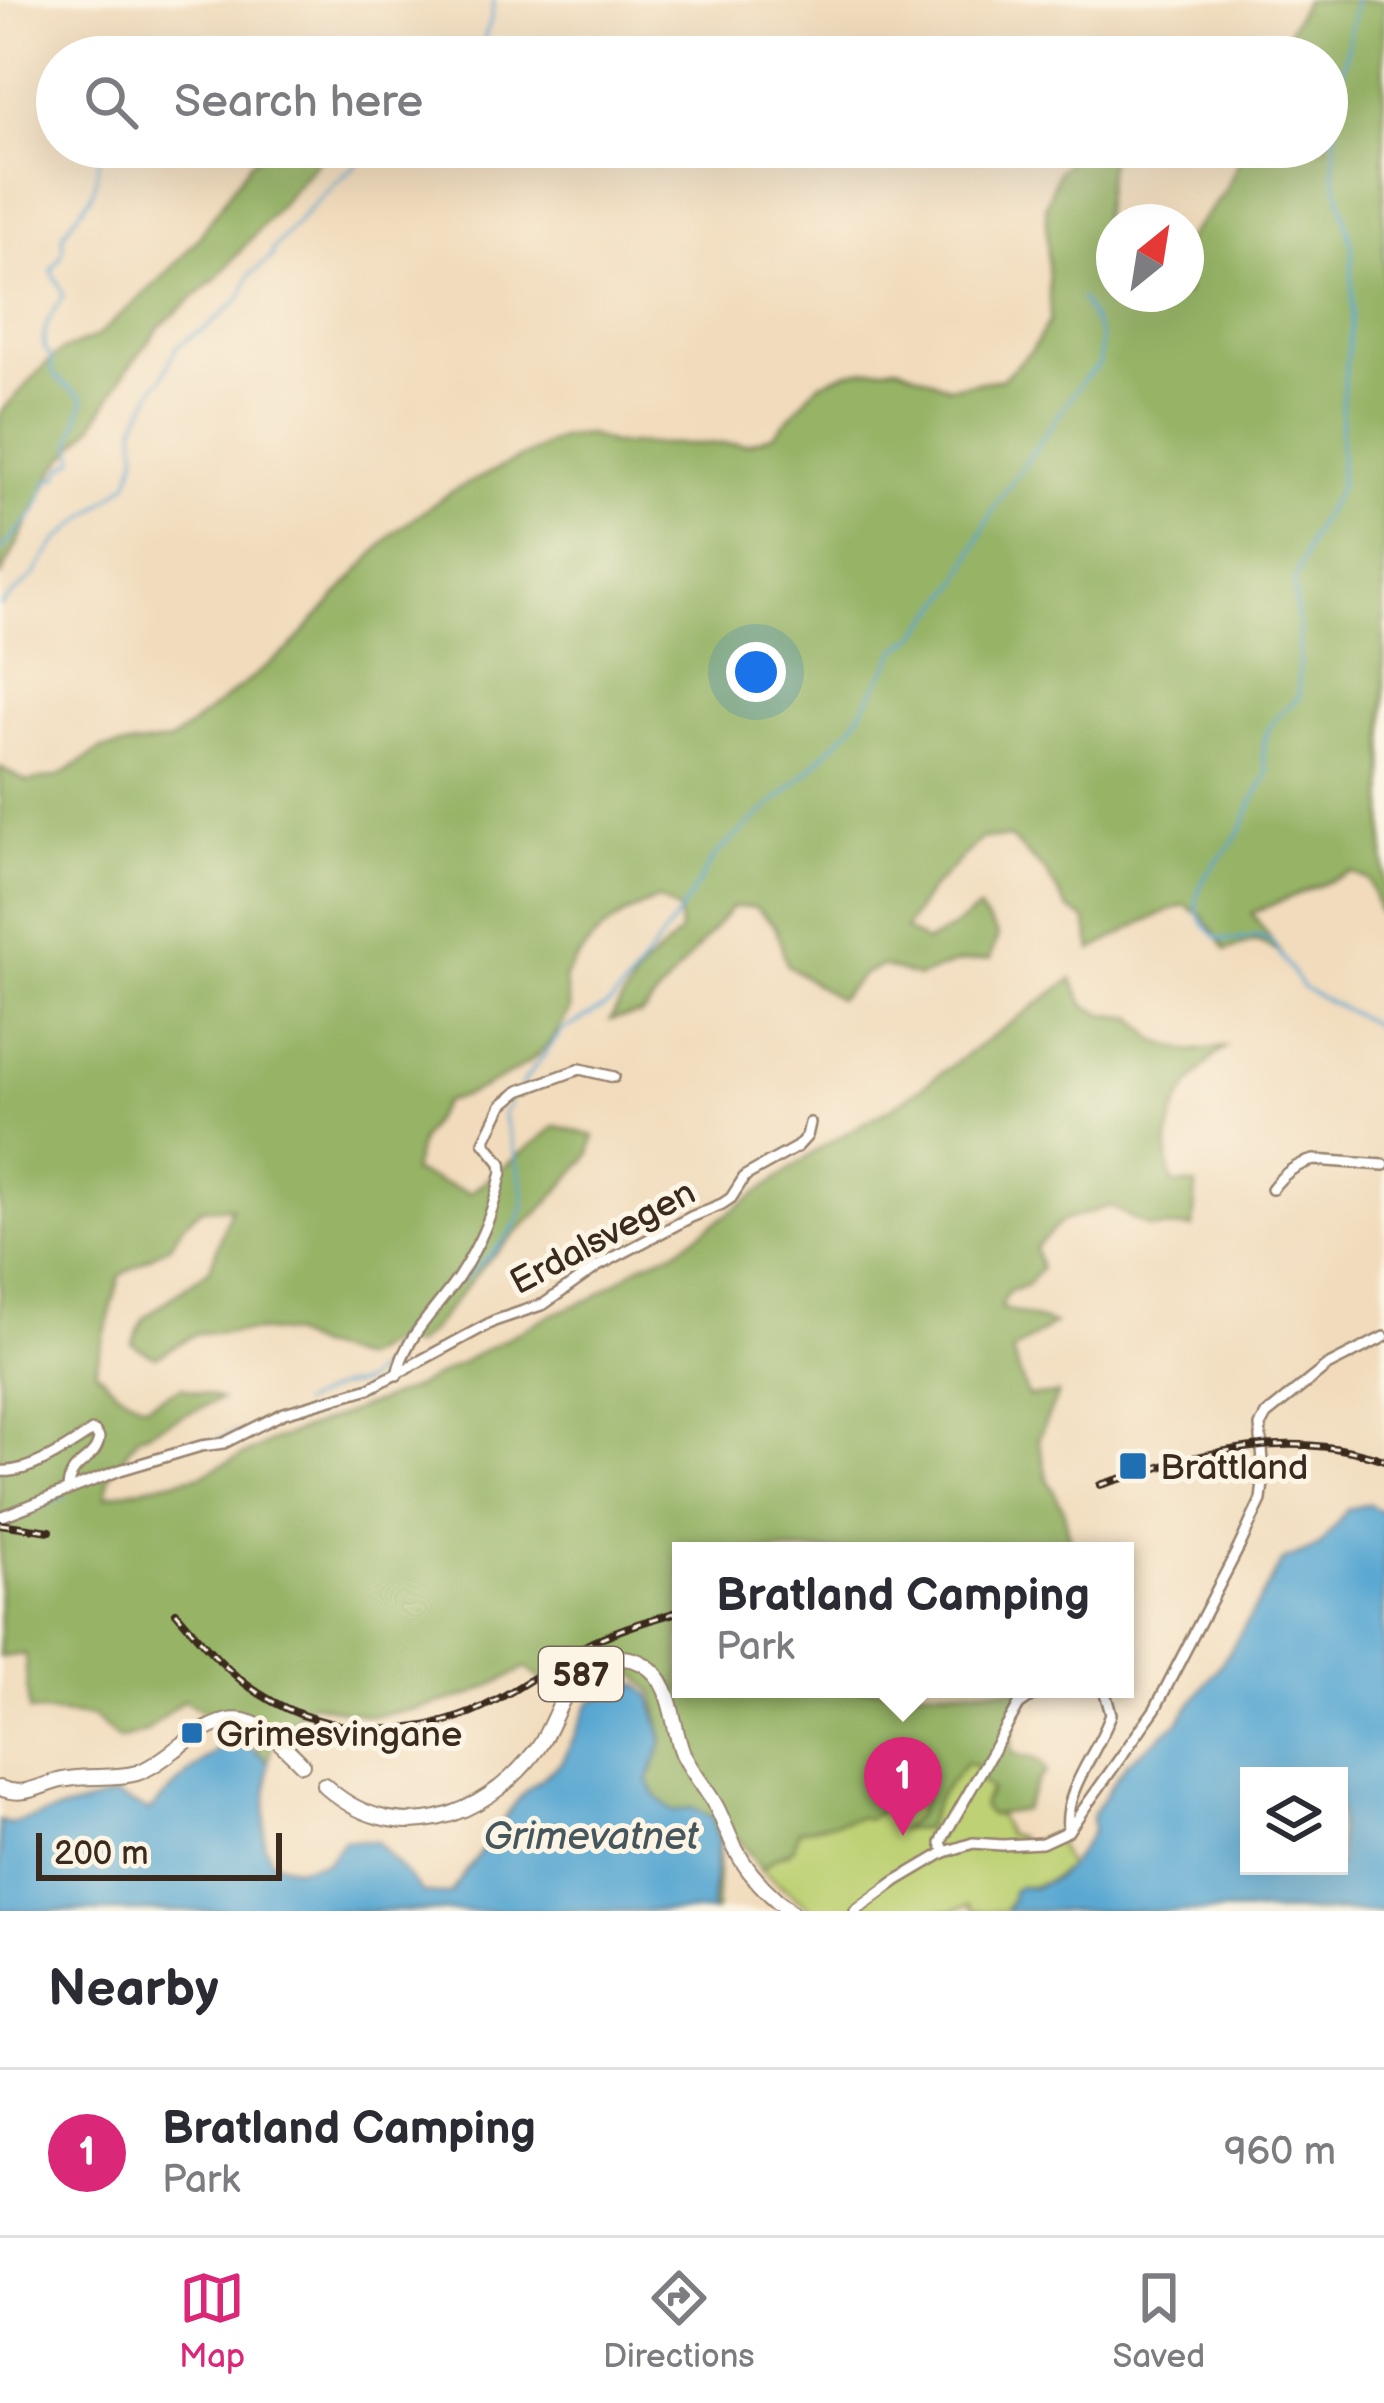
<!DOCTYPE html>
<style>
body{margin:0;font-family:"Balsamiq Sans",sans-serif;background:#f2f2f3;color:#2b2b33}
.controls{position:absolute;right:36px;bottom:36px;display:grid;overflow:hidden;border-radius:0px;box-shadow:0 12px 48px #0002}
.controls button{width:108px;height:108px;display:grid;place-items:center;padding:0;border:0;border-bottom:3px solid #e1e1e2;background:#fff;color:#2b2b33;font:60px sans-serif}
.compass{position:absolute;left:1096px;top:204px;width:108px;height:108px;border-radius:50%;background:#fff;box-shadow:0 12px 48px #0002;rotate:30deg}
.scale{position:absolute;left:36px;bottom:30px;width:246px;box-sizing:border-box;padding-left:12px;border:6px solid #3b2a1e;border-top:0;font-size:33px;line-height:42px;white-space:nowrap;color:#3b2a1e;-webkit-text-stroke:9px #fcf5e5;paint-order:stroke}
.you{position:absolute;left:756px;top:672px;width:42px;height:42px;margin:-30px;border:9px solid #fff;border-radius:50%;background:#1a73e8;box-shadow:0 0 0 18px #1a73e833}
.badge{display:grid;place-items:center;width:78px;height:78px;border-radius:50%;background:#db2777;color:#fff;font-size:39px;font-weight:700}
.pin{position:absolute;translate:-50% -99px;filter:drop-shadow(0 3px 6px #0008)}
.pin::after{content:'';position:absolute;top:63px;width:42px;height:36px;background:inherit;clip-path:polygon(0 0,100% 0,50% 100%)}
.popup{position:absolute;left:672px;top:1542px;width:462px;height:156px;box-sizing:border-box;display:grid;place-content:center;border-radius:0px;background:#fff;filter:drop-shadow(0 3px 9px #0005);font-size:39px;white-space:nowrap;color:#7c7c81}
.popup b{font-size:45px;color:#2b2b33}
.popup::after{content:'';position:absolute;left:50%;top:100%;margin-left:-24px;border:24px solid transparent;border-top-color:#fff}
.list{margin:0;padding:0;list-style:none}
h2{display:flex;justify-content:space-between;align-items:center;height:156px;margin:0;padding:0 48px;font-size:51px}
h2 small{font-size:39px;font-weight:400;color:#7c7c81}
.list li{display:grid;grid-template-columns:78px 1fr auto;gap:36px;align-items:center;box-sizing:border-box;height:168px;padding:0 48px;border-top:3px solid #e1e1e2}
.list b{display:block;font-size:45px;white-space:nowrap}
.list p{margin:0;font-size:39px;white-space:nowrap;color:#7c7c81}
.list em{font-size:39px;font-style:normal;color:#7c7c81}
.icon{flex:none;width:66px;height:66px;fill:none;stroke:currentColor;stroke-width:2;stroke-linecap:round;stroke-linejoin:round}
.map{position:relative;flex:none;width:1384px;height:1911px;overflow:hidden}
.search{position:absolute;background:#fff;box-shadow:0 12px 48px #0002;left:36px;right:36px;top:36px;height:132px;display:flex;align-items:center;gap:30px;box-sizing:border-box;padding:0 42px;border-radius:66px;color:#7c7c81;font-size:45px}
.sheet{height:324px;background:#fff}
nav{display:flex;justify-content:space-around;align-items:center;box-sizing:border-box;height:168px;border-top:3px solid #e1e1e2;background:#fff;font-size:33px;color:#7c7c81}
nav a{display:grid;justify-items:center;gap:6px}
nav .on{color:#db2777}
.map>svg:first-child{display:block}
.green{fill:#bed174;stroke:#7c7e49;stroke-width:3}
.forest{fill:#96b366;stroke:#686e42;stroke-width:3}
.water{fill:#59a7d2;stroke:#4a6878;stroke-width:3;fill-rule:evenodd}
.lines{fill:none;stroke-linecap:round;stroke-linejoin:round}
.stream{stroke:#59a7d2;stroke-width:3}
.minor-casing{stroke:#96826d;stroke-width:14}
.primary-casing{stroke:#96826d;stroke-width:18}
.minor{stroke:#fff;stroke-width:9}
.primary{stroke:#fff;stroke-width:14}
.rail-casing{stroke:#3b2a1e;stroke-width:8}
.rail{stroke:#fcf5e5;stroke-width:3;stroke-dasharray:9;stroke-linecap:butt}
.poi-dot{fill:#1f6fb2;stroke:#fcf5e5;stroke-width:4.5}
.labels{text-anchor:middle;stroke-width:10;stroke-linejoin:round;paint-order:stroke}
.shield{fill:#fcf5e5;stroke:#75675a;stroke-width:3}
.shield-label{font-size:33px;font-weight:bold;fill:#3b2a1e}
.street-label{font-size:36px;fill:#3b2a1e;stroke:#fcf5e5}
.poi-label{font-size:36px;fill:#3b2a1e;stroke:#fcf5e5;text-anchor:start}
.water-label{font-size:39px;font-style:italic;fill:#46565d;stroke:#fcf5e5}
</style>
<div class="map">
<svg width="1384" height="1911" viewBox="0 0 1384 1911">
<rect width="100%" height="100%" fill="#fcf5e5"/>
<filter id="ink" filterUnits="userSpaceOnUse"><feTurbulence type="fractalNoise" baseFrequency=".00833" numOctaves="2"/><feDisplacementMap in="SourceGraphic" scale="24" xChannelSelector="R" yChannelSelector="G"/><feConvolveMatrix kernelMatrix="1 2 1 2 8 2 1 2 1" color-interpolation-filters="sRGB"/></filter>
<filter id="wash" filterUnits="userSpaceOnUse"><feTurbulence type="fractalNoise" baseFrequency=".004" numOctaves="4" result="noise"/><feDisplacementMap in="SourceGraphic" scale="48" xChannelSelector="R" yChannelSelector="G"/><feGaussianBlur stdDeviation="2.7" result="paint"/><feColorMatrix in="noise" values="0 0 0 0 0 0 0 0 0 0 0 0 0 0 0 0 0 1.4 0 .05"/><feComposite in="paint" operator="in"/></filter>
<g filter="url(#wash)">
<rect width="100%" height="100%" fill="#f1dbbc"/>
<!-- green -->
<path class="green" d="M966,1763l13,4 12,23 -8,13 7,12 8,-1 9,20 12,3v5l9,1 26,-8 14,32c-14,12 -30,22 -49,20l-14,24h-32l-4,-6 -17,6h-138l-53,-41 12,-12 15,-5 11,-23 61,-13 55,-30 11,3 -10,27 -15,13 26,-3c6,-26 21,-45 39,-64z"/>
<!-- forest -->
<g class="forest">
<path d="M1305,0h79v919l-6,-9 -9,-30 -18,-8 -99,41 27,38 -23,-10 -30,9 -23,-34 -19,-11 -41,17 -51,28 -6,-30 -18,-11 -23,-38 -35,-33h-28l-54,54 -23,37 21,13 20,-10 33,-23 19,26 -8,24 -34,4 -37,14 -37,-11 -17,7 -27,26 -51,-34 -12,-39 -20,-19h-23l-90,107 -32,6 31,-50 39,-37 -1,-22 -21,-12c-45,17 -69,38 -94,79l6,31c-6,11 -12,24 -20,33 -22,27 -73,51 -106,60l-24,39 -8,31 58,21 86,-67 38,10 -4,18 -41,48 -64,61 -54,67 -17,15 -23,-3 -31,17 -45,-13 -26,-12 -23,-3 -69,2 -41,24 -24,-13 12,-26 66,-49 21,-62 -31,2 -16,15 -14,21 -50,31 -25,94 25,23 25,12 37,-18 38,12 -82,37 -29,41 -3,19 95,-21 74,-35 139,-52 132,-71 47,-19 51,-35 30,-11 148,-105 79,-45 171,-123 13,27 22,9 28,3 21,23 33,10 36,-4c-43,37 -69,80 -52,137l23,1 -3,43 -45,-1 -38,-21 -48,15 -27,27 6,21 -14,16 -19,7 -7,16 53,16 -42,28 16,45 30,-3 -20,45 10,42 15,27 10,43h-392v138h354l-23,23v40c15,8 28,2 34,20l-8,8 -14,30 -34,5 -7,-7v-5l8,-13 -9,-7 -4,-16 -12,-4 -27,33 -14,33h-24l15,-12 10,-26 -11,-4 -47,32 -8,-2 -61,13 -6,18 -20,11 -12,11 -22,-31h-19l-4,72h-5l-19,-103 -20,4 -17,-18 -7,-14 15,-38 -8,-48 -25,-25 -48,9 -27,14 -28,-24 -56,27 -53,14 -48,7 -59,-13 -37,34 -6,24 -9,-7 -2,-10 -28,-27 -23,-3 -23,-14 -37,32 -27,8 -26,-23 -64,-6 -4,-57 -25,3v-890l27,15 32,-6 43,-27 69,-8 119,-93 102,-114 57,-41 111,-55 28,-4 23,10h136l27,-9 45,-51 29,-12 50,-6 51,21 53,-8 30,-29 18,-30 -4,-115 13,-35 16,-15 35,2 -11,84 15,27v26h72v-55l37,-45 23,-47h81v-90h-53z"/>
<path d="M270,147h60l-113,131 -57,48 -34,45 -34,56 -36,40 -56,111v-165l48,-51 15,-12 33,-13 69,-62 32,-35 53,-77z"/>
</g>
<!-- water -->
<g class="water">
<path d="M1368,1504l16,9v398h-379l7,-10v-10l7,-4 14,1 23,-10 12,-11 25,-36 -1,-13 2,-6 33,-49 51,-41 52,-71 53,-90 36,-15 28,-37zM1249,1776h90v90h-90z"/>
<path d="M636,1684l15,12 12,46 -15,38 7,14 17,17 20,-3 20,9 6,25 -7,69h-711v-90l10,3 105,-28 34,15 39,-37 36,-29 21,-2 23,18 -4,83 8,17 23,8 32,-7 17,-22 33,2 46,51 27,1 73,-101 40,-32 27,-59z"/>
</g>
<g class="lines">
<!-- stream -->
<g class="stream">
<path d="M1356,0l-20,110 -2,62 18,74v67l-10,90 -2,84 -30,51 -16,47 5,45v67c-24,20 -47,40 -31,74 -3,11 -8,16 -13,26 -7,14 -10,31 -21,44 -26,31 -61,63 -15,98l19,1 20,-4 14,6 31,46 81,42"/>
<path d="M477,57l13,-34 4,-23"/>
<path d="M0,552l35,-40 13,-32 9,-2 6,-11 12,-7 -3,-19 12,-41c-8,-9 -23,-15 -29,-25 -8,-13 1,-5 -4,-18 -1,-3 -5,-5 -6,-8 -5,-19 8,-38 18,-52 0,-10 -8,-17 -11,-27 3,-6 9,-11 10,-17 2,-7 -1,-14 2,-20 8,-15 21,-25 28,-40 8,-18 1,-27 14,-46"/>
<path d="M0,606l36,-32c2,-9 15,-22 20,-32l73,-60 8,-29 -2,-27 21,-41 6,-6 10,-24 6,-9 18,-13 8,-3 36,-31 10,-24 23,-19 -1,-5c33,-38 66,-75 108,-104"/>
<path d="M521,1085l41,-54 49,-28 21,-24 55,-77 28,-47 80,-71 58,-59 45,-76 19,-14 40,-50 36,-76 90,-129 16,-15 2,-28 -20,-39"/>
<path d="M460,1282c20,-18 56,-47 63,-73 4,-19 -14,-74 -20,-95l7,-11"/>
<path d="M301,1404l37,-17 22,-3 7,-4 17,-15 17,-34 18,-10"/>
<path d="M218,1440l19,-8"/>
<path d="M0,1529l15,-10 50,-23"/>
</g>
</g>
</g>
<g filter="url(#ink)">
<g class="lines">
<!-- minor casing -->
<g class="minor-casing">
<g id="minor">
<path d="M1272,1189c11,-15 24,-25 42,-29l70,5"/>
<path d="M397,1375c7,-37 40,-66 61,-97 24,-37 34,-63 44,-106l-1,-9 -17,-21 18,-37 17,-14 61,-22 34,8"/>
<path d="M0,1471c29,3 68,-24 92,-40l3,1 4,6c-3,25 -30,22 -31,51"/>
<path d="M0,1517l120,-47 81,-24 23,-3 60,-30 86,-25 124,-67 50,-17 54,-38 93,-49 31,-13 9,-6 14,-22 52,-29 10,-11 3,-13"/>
<path d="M1068,1831c-5,-43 31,-79 43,-117l-7,-25"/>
<path d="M945,1852l-4,-9 3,-7 75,-131 23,-16"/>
<path d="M855,1911l41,-30 49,-29 28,-9 29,2 40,-2 26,-12 87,-122 84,-162 22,-47 3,-27 -4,-47 6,-11 61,-49 57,-29"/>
</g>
</g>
<!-- primary casing -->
<g class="primary-casing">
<g id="primary">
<path d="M324,1785c70,65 160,35 213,-36 18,-24 23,-58 47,-78 16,-14 41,-17 59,-7 31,17 28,61 40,90 9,19 24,35 34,54 7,14 12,29 19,42 13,25 32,44 54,61"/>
<path d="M0,1788c25,10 39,-3 62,-8 25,-6 50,0 75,-7 14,-5 27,-15 39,-24 61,-45 76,-35 126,15"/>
</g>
</g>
<!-- minor -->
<use href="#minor" class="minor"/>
<!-- primary -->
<use href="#primary" class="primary"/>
<!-- rail casing -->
<g class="rail-casing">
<g id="rail">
<path d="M1100,1485c98,-30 182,-59 284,-25"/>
<path d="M0,1524l50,7"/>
<path d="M176,1612c22,26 44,52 71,73 67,50 161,58 236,22 33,-16 63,-39 95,-57 32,-19 68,-29 103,-39"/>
</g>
</g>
<!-- rail -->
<use href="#rail" class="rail"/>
</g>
</g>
<!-- markers -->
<g class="poi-dot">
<rect x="1118" y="1451" width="30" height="30" rx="6"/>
<rect x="180" y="1721" width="24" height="24" rx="6"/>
</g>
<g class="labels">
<!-- shield labels -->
<rect class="shield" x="539" y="1647" width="84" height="54" rx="9"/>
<g class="shield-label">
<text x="581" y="1686">587</text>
</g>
<!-- street labels -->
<g class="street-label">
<text transform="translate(602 1236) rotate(-28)" y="13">Erdalsvegen</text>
</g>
<!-- poi labels -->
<g class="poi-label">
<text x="1160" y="1479">Brattland</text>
<text x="216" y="1746">Grimesvingane</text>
</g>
<!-- water labels -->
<g class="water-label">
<text x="591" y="1849">Grimevatnet</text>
</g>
</g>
</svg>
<div class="controls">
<button><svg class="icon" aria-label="layers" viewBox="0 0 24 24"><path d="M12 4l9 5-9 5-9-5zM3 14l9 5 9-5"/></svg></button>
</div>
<svg class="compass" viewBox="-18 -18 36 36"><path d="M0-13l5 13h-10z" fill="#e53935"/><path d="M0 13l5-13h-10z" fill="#7c7c81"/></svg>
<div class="scale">200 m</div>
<div class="you"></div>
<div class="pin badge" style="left:903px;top:1836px">1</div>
<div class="popup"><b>Bratland Camping</b>Park</div>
<div class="search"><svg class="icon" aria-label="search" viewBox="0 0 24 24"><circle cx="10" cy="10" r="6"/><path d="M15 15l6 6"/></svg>Search here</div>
</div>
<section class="sheet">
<h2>Nearby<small></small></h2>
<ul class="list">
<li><span class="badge">1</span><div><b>Bratland Camping</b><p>Park</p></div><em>960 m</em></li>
</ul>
</section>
<nav>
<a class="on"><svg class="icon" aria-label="map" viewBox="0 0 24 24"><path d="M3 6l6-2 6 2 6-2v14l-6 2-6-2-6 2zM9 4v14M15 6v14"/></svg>Map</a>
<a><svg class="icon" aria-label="directions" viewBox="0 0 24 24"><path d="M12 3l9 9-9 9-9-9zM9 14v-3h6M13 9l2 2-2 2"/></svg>Directions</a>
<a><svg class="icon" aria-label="saved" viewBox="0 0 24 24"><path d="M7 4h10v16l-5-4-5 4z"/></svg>Saved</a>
</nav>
